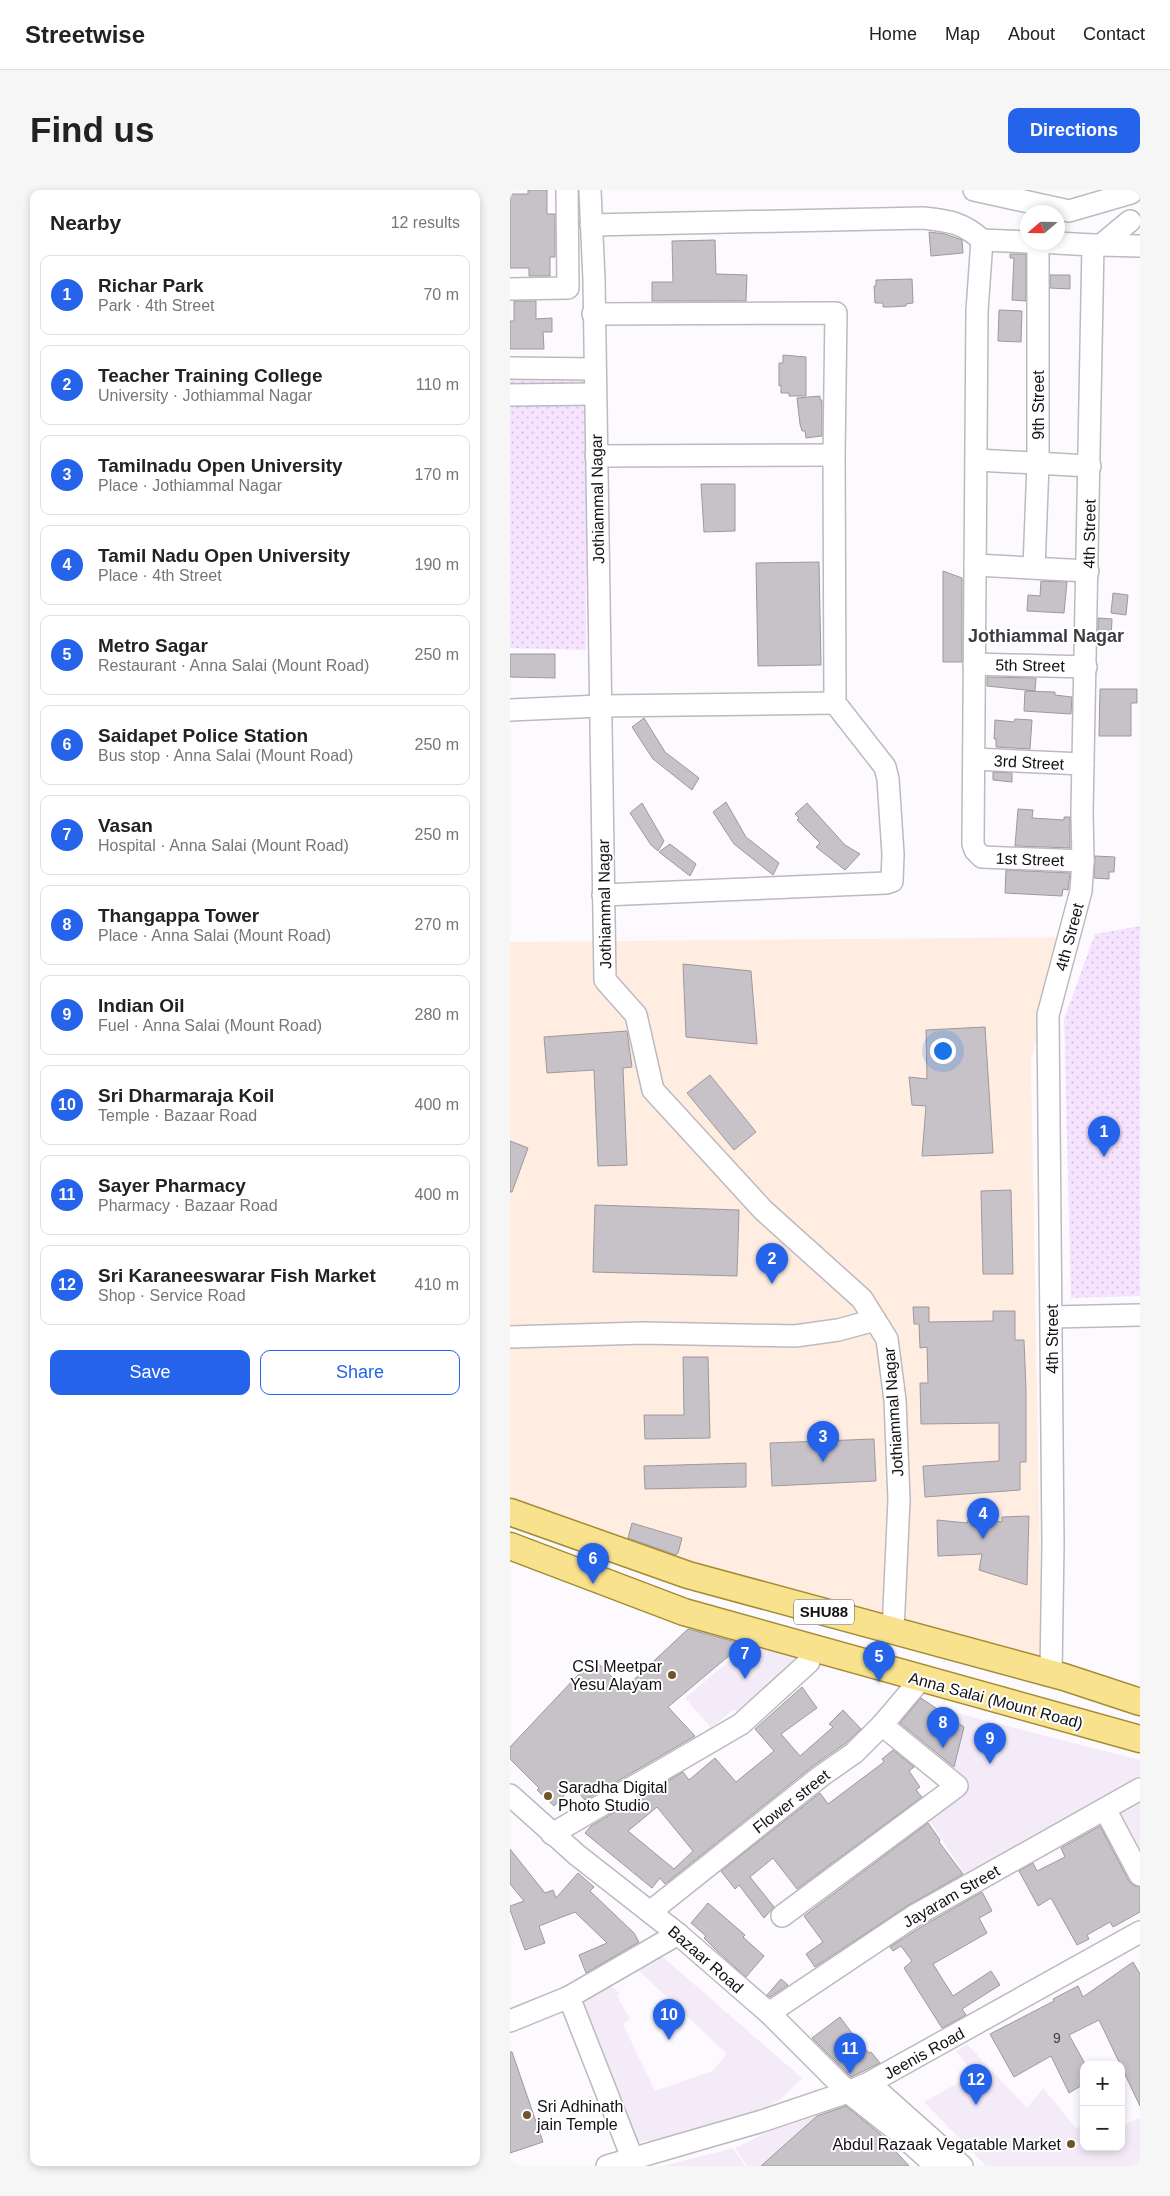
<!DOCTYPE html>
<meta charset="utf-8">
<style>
body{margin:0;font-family:Helvetica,sans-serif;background:#f6f6f6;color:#222}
.controls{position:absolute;right:15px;bottom:15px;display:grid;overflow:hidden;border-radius:10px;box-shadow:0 2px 8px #0003}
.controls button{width:45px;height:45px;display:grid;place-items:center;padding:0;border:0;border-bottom:1px solid #e0e0e0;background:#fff;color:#222;font:25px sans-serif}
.compass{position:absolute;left:510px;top:15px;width:45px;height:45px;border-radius:50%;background:#fff;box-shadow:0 2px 8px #0003;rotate:250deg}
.you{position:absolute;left:432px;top:860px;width:18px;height:18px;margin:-12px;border:4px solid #fff;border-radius:50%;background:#1a73e8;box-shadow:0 0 0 8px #1a73e833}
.badge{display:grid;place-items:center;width:32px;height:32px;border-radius:50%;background:#2563eb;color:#fff;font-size:16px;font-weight:700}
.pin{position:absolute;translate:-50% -41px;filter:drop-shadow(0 1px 2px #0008)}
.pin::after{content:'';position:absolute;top:26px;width:18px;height:15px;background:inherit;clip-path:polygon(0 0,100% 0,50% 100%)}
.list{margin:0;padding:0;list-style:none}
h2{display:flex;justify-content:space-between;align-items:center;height:65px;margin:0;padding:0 20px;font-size:21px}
h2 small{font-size:16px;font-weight:400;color:#767676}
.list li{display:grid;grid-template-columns:32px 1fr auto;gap:15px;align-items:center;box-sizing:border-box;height:80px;margin:0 10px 10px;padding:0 10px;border:1px solid #e0e0e0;border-radius:10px}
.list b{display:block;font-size:19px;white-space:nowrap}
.list p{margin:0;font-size:16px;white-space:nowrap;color:#767676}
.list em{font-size:16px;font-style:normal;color:#767676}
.actions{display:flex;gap:10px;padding:15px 20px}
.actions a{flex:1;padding:11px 0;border:1px solid #2563eb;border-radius:10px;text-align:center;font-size:18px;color:#2563eb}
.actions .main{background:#2563eb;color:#fff}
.map{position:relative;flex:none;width:630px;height:1976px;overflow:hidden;border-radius:10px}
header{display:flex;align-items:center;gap:30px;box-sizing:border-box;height:70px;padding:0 25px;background:#fff;border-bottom:1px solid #e0e0e0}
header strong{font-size:24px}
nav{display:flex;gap:28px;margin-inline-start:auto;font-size:18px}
.intro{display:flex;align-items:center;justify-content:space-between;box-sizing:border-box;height:120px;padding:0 30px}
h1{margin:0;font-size:35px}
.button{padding:12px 22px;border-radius:10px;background:#2563eb;color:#fff;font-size:18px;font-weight:700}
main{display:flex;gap:30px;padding:0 30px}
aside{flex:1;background:#fff;border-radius:10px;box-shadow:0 2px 8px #0003}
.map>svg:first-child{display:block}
.built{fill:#f3ebf7}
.education{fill:#ffede2}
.park{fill:url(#park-dots)}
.building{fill:#c6c2c8;stroke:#9c999e;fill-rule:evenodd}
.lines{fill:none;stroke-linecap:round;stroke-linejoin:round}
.minor-casing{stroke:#bdbabf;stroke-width:24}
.major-casing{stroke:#a48c32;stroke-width:29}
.minor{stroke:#fff;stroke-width:21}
.major{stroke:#f8e28e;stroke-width:26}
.poi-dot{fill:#705527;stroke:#fff;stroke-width:2}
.labels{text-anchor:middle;stroke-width:4;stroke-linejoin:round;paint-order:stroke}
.number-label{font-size:14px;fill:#3f3d40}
.shield{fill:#fff;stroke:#59585a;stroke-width:1}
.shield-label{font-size:15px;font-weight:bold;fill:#121113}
.street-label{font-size:16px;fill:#121113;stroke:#fff}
.poi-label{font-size:16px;fill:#121113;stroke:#fff;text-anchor:end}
.neighbourhood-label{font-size:18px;font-weight:bold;fill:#3f3c41;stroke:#fff}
</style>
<header>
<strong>Streetwise</strong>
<nav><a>Home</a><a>Map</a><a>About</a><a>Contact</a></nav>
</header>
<div class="intro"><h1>Find us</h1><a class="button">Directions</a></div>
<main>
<aside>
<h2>Nearby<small>12 results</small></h2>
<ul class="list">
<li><span class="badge">1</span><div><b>Richar Park</b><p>Park · 4th Street</p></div><em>70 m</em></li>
<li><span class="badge">2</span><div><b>Teacher Training College</b><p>University · Jothiammal Nagar</p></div><em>110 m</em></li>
<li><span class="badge">3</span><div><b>Tamilnadu Open University</b><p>Place · Jothiammal Nagar</p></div><em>170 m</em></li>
<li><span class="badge">4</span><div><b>Tamil Nadu Open University</b><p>Place · 4th Street</p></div><em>190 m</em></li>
<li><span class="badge">5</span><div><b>Metro Sagar</b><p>Restaurant · Anna Salai (Mount Road)</p></div><em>250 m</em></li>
<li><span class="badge">6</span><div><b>Saidapet Police Station</b><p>Bus stop · Anna Salai (Mount Road)</p></div><em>250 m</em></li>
<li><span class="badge">7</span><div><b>Vasan</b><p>Hospital · Anna Salai (Mount Road)</p></div><em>250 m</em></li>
<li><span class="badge">8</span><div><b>Thangappa Tower</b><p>Place · Anna Salai (Mount Road)</p></div><em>270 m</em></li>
<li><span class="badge">9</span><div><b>Indian Oil</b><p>Fuel · Anna Salai (Mount Road)</p></div><em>280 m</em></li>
<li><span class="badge">10</span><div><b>Sri Dharmaraja Koil</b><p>Temple · Bazaar Road</p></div><em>400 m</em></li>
<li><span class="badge">11</span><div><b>Sayer Pharmacy</b><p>Pharmacy · Bazaar Road</p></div><em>400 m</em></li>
<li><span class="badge">12</span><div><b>Sri Karaneeswarar Fish Market</b><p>Shop · Service Road</p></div><em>410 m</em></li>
</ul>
<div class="actions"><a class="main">Save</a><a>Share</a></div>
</aside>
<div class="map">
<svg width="630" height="1976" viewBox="0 0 630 1976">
<defs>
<pattern id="park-dots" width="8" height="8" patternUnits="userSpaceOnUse" patternTransform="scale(1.25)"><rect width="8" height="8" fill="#f5e3ff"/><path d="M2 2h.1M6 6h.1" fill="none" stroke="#d1c2da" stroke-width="1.8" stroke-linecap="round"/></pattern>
</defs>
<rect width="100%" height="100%" fill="#fdfaff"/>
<!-- built -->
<g class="built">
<path d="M238,1455l61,11 -68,61 -7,-8 -23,19 -26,-30z"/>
<path d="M399,1511l231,59v21l-173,97 -41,-63 42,-33 -79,-57z"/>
<path d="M630,1608v74l-30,-55z"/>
<path d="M148,1763l144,125 -22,22 -42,20 -47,15 -58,8 -56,-142 33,-15 10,7 -3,3 13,23 -7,5 32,67 57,-20 15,-17 -89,-84z"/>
<path d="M457,1854l60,64 16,-20 33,40 8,-3v22h37v-21l19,-8v48h-154l-62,-64 50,-28 -18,-23z"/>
<path d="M328,1907l73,69h-164l-12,-18z"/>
<path d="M223,1958l12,18h-82z"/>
</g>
<!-- education -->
<path class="education" d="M556,747l-35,122 11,609 -149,-37 -383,-122v-567z"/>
<!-- park -->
<g class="park">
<path d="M76,183v277l-76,-2v-274z"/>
<path d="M630,736v370l-69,2 -7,-279 31,-85z"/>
</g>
<!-- building -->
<g class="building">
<path d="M18,0h19v24h8v43h-5v19h-21v-8h-19v-74h18z"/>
<path d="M419,42l16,2 17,6 1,13 -32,3z"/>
<path d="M205,50l1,34 31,1 -1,26h-94v-19h21l-1,-41z"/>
<path d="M500,64h16v47l-14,-1 2,-42h-4z"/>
<path d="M540,85h20v14l-20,-1z"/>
<path d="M402,89l1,24 -7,1v2l-17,1h-6v-4h-8l-1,-17h2v-6z"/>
<path d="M4,111h22v18l16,-1v14h-9l1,17h-34v-28h4z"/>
<path d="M489,120l23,1 -1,31 -23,-1z"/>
<path d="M273,165l23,2v39h-17v-3h-8v-8l-2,1v-23h4z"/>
<path d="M310,206v4h2v36l-16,2 -1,-7h-3l-2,-7 -3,-26z"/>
<path d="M191,294h34v47l-31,1z"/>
<path d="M309,372l2,103 -63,1 -2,-103z"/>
<path d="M433,381l19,7v84h-19z"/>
<path d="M531,391l26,1 -3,31 -37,-2 1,-16 12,1z"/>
<path d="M603,403l15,2 -2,20 -15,-2z"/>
<path d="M588,428l14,1 -1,20h-13z"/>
<path d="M0,464h45v24l-45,-1z"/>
<path d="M477,487l49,1 -1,13 -48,-5z"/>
<path d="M590,499h37v14h-6v33h-32z"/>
<path d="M515,501l30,1v3l17,2 -1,17 -47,-3z"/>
<path d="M134,528l21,34 34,26 -7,12 -39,-31 -21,-32z"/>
<path d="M505,529l17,1 -2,29 -34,-2v-8h-2l1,-19 19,2z"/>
<path d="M483,582l19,1v9l-19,-2z"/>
<path d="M216,612l20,35 33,26 -6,12 -39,-31 -21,-32z"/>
<path d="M132,613l22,38 -6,10 -7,-6 -21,-32z"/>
<path d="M297,613l38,42 15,9 -15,16 -29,-23 4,-4 -23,-23 2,-2 -4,-4z"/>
<path d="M508,619l15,1 -1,8 32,2v-3h6v31l-55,-2z"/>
<path d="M160,654l26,20 -6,12 -31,-24z"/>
<path d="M585,666l20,1 -1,15h-5v7l-15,-1z"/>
<path d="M496,680l64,3 -2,17 -5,-1 -1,7 -57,-3z"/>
<path d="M173,774l68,7 6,73 -71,-7z"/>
<path d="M475,837l8,126 -71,3 4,-50 -14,-1 -3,-28 18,2 -1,-49z"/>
<path d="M117,841l5,36 -9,1 4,97 -29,1 -4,-96 -47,3 -3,-36z"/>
<path d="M200,885l46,57 -22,18 -47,-57z"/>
<path d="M0,951l18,7 -16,44h-2z"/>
<path d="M501,1000l2,84h-30l-2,-83z"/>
<path d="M85,1015l144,5 -2,66 -144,-4z"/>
<path d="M403,1117h16v15l64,-1v-10h22v29h9l2,50v72h-6v28l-95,7 -2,-31 76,-5v-38l-78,1 -1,-41h8l-1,-36 -7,1 -1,-24h-5z"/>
<path d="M173,1167h25l2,81 -65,1 -1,-24h40z"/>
<path d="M364,1249l2,42 -104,5 -2,-43z"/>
<path d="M236,1273v24l-101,2 -1,-23z"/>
<path d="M519,1326l-2,69 -48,-15 3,-16 -44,2 -1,-36 30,3 2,-5 33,4v-5z"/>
<path d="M122,1333l50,15 -4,15 -2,2 -48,-17z"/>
<path d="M178,1439l55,15 -75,63 27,29 -110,64 -12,-14 -19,20 -17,-16 2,-2 -29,-29v-12l66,-70 19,-17 29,29z"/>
<path d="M292,1497l15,21 -36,26 19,22 33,-29 -4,-3 14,-14 18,19 -15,14 -33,23 -148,118 -5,-6 -8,10 -67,-55 6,-7 92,-54 6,8 26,-22 21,24 38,-31 -19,-22zM147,1617l36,44 -19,18 -46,-38z"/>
<path d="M411,1508l43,29 -10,40 -54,-44z"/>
<path d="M383,1560l21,17 -5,4 11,16 -4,3 6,7 -125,92 -24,-31 -23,19 24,30 -10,11 -25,-33 -4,4 -14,-18 99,-78 8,11 56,-42 -2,-3z"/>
<path d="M418,1633l12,17 -1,2 24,32 -56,32 -92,61 -9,-13 17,-12 -19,-26z"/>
<path d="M590,1636l29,55 5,5 6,1v25l-27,15 -3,-5 -23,13 2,4 -12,6 -26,-47 -13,8 -19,-35 14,-8 4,8 28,-14 -4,-9z"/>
<path d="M0,1659l35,44 8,-3 3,8 22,-25 16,14 -4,4 44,42 5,9 -53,31 -7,-18 28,-12 -32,-31 -36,14 6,17 -20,7 -15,-40v-4l14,-5 -14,-17z"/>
<path d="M472,1702l10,19 -13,7 8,15 -54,31 20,32 38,-25 9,14 -38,24 4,6 -24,13 -38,-60 8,-7 -11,-15 -8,5 -3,-4 31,-20z"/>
<path d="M198,1713l37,32 -2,2 21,19 -18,21 -31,-28 -11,-11 2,-2 -15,-13z"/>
<path d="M623,1772l7,12v132l-41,-86 -30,15 15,27v22l-15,9 -18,-37 -37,21 -24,-43 64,-33 -1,-2 25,-13 5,11z"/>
<path d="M271,1789l7,6 -18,12 -3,-2z"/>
<path d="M330,1827l17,23 12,13 2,-1 9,11 -29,14 -39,-39z"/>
<path d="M0,1862h2l31,90 -33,11z"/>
<path d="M336,1916l33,27 30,33h-148l56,-50z"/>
</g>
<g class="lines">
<!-- minor casing -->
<g class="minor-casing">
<g id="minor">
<path d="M80,0l4,90 11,700 31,35 17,75 110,120 99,89 25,40 8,61 4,100 -6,131"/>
<path d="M464,0l95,21 62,-18"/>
<path d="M81,35l332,-7c26,3 39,4 59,22"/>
<path d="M518,52l-46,-2 -5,71 -4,533 2,6 7,7 101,4"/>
<path d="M528,52l55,3"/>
<path d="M591,55l39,1"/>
<path d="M0,99l58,-1 -1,-98"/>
<path d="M83,124l243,-1 -2,142 1,248 50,64 3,12 5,75 -1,27 -6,2 -283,12"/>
<path d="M0,178l84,1"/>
<path d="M0,205l85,-1"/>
<path d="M86,266l238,-1"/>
<path d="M467,270l113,6"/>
<path d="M465,375l113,6"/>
<path d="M524,378l4,-104v-221"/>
<path d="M464,474l112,3"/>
<path d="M0,520l90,-4 235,-3"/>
<path d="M464,569l109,5"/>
<path d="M542,1127l88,-2"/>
<path d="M0,1147l133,-4 152,3 43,-6 37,-10"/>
<path d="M541,1484l2,-130 -5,-529 33,-124 2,-30 -1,-49 11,-567h8l29,-24"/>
<path d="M0,1605l67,60 101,79 91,79 79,79 48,38 40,36"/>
<path d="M595,1619l35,66"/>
<path d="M42,1644l189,-110 68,-62"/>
<path d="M140,1722l171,-136 33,-23 28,-28 39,-46"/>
<path d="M272,1726l175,-130 -75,-61"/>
<path d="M59,1807l64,163"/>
<path d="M259,1823l145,-97 226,-127"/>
<path d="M0,1831l59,-24 109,-63"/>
<path d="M359,1893l93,83"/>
<path d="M97,1976l155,-45 86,-29 21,-9 271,-151"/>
</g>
</g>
<!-- major casing -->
<g class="major-casing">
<g id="major">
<path d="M0,1322l178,63 376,102 76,25"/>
<path d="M0,1356l174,66 456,127"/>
</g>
</g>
<!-- minor -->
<use href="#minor" class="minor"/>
<!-- major -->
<use href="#major" class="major"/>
</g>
<!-- markers -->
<g class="poi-dot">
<circle cx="162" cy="1485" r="5"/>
<circle cx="38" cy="1606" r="5"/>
<circle cx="17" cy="1925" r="5"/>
<circle cx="561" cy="1954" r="5"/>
</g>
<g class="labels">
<!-- number labels -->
<g class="number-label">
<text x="547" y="1853">9</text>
</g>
<!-- shield labels -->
<rect class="shield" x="284" y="1409.5" width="60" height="25" rx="4"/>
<g class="shield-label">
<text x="314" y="1427">SHU88</text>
</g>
<!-- street labels -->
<g class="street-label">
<text transform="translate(528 215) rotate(-90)" y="6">9th Street</text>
<text transform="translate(87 309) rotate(-91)" y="6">Jothiammal Nagar</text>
<text transform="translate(579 344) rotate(-89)" y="6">4th Street</text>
<text transform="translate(520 475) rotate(1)" y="6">5th Street</text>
<text transform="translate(519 572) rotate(3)" y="6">3rd Street</text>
<text transform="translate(520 669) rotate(2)" y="6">1st Street</text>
<text transform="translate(94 714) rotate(-91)" y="6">Jothiammal Nagar</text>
<text transform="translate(559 747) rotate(-75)" y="6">4th Street</text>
<text transform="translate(542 1149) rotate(-90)" y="6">4th Street</text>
<text transform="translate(383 1222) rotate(-94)" y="6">Jothiammal Nagar</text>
<text transform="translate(486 1510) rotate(15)" y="6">Anna Salai (Mount Road)</text>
<text transform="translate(281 1611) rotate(-38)" y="6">Flower street</text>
<text transform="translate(441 1706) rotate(-30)" y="6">Jayaram Street</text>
<text transform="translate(196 1769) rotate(41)" y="6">Bazaar Road</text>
<text transform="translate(414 1863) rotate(-29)" y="6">Jeenis Road</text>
</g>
<!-- poi labels -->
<g class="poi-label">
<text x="152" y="1482">CSI Meetpar<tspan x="152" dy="18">Yesu Alayam</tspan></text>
<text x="48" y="1603" text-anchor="start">Saradha Digital<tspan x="48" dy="18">Photo Studio</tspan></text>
<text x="27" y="1922" text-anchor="start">Sri Adhinath<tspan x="27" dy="18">jain Temple</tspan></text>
<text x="551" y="1960">Abdul Razaak Vegatable Market</text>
</g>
<!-- neighbourhood labels -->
<g class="neighbourhood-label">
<text x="536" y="452">Jothiammal Nagar</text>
</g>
</g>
</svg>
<div class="controls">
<button>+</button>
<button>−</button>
</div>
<svg class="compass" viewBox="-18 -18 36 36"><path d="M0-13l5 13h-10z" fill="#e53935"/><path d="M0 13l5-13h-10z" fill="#767676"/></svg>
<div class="you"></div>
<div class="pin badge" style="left:594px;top:967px">1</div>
<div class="pin badge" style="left:262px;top:1094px">2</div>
<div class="pin badge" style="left:313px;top:1272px">3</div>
<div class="pin badge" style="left:473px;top:1349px">4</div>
<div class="pin badge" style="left:369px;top:1492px">5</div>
<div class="pin badge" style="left:83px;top:1394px">6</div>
<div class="pin badge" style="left:235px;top:1489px">7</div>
<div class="pin badge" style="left:433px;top:1558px">8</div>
<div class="pin badge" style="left:480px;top:1574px">9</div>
<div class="pin badge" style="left:159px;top:1850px">10</div>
<div class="pin badge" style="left:340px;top:1884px">11</div>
<div class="pin badge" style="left:466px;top:1915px">12</div>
</div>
</main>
